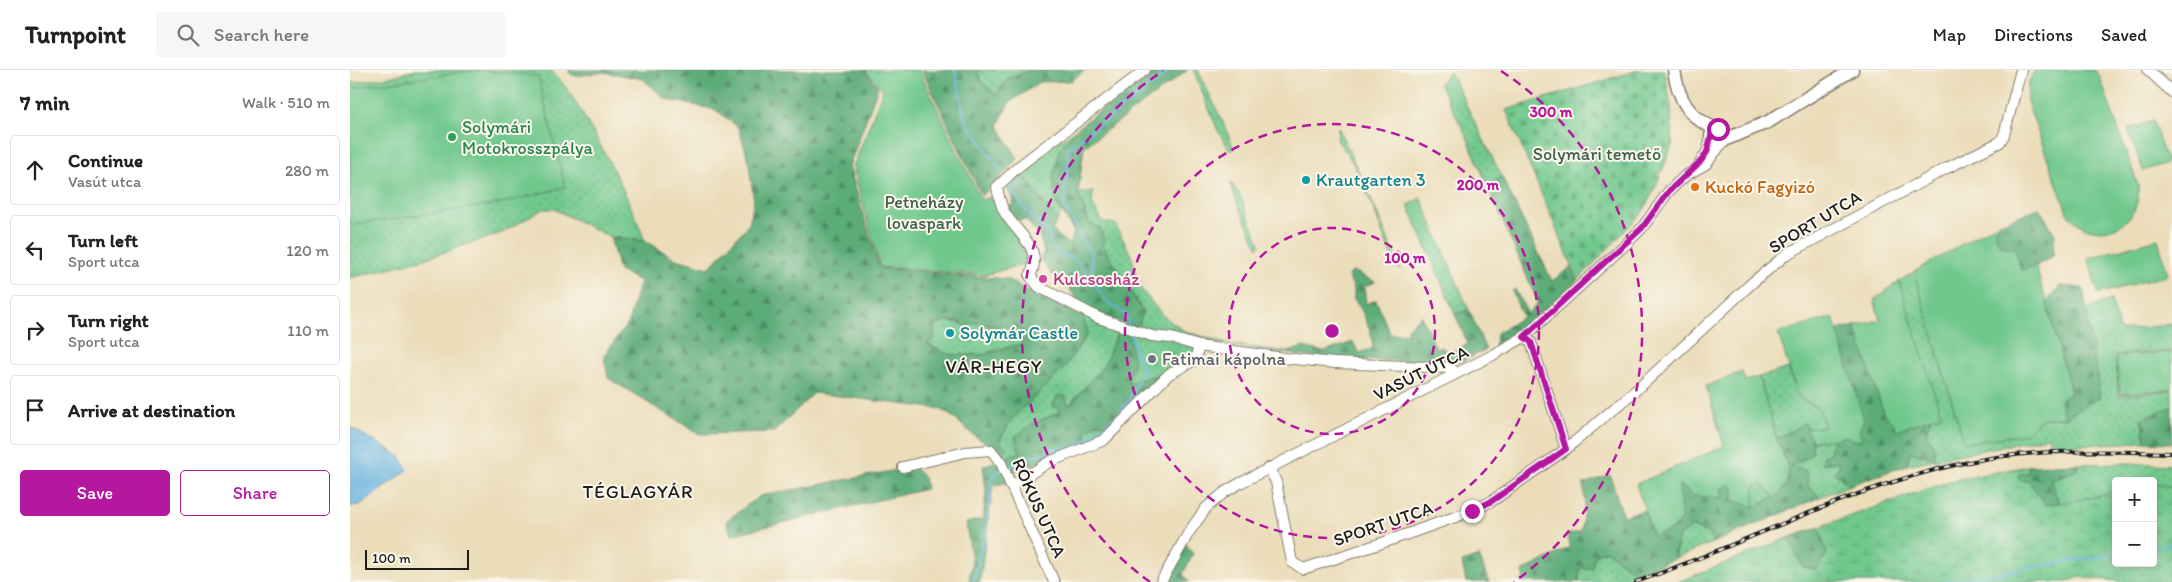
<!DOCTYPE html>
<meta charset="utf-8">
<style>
body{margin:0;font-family:Itim,sans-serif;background:#f6f6f6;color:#222}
.controls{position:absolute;right:15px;bottom:15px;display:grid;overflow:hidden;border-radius:5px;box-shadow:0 2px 8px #0003}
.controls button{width:45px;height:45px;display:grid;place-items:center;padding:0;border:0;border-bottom:1px solid #e0e0e0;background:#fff;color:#222;font:25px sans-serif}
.scale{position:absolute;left:15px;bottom:12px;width:104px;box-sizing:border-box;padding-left:5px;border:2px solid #1c1c1c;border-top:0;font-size:14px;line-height:18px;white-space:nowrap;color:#1c1c1c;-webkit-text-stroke:4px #fbf7ec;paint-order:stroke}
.stop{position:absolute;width:15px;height:15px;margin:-11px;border:4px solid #b5179e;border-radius:50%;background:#fff}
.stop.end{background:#b5179e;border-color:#fff;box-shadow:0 1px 5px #0008}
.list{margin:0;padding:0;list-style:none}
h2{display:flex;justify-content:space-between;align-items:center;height:65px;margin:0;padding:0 20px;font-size:21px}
h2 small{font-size:16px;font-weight:400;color:#767676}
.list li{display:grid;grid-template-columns:32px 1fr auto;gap:15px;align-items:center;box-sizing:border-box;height:70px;margin:0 10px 10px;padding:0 10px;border:1px solid #e0e0e0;border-radius:5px}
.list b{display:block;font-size:19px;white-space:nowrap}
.list p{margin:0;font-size:16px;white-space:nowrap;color:#767676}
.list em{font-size:16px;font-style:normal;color:#767676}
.actions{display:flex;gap:10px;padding:15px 20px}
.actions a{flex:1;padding:11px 0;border:1px solid #b5179e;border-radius:5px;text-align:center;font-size:18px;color:#b5179e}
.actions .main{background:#b5179e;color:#fff}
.icon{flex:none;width:28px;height:28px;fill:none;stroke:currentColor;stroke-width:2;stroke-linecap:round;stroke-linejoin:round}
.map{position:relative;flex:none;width:1822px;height:512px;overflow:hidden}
header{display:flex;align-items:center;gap:30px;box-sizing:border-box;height:70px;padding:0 25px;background:#fff;border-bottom:1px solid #e0e0e0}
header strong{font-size:24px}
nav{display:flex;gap:28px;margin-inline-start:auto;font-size:18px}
.search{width:350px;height:45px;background:#f6f6f6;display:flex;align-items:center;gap:12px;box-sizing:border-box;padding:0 18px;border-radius:5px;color:#767676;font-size:19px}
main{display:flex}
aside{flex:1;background:#fff}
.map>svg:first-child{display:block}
.grass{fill:url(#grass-dots);stroke:#467254}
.forest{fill:url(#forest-firs);stroke:#3c644a;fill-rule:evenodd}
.wetland{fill:url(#wetland-marsh);stroke:#467254}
.cemetery{fill:url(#cemetery-stones);stroke:#467254}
.green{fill:#71c88d;stroke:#467254}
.water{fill:#67b4e0;stroke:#42687e}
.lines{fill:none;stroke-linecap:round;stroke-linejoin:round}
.stream{stroke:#67b4e0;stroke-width:2}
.minor-casing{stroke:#847c6b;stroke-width:12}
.major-casing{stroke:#847c6b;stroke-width:15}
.minor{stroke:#fff;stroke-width:10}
.major{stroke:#fff;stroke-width:12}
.rail-casing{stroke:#1c1c1c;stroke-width:4}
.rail{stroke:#fbf7ec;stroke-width:2;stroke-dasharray:5.5;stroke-linecap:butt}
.route{stroke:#b5179e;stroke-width:6}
.ring{fill:none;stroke:#b5179e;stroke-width:2.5;stroke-dasharray:9 6}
.leisure-dot{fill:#2e9e5b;stroke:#fbf7ec;stroke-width:2}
.culture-dot{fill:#0f9aa8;stroke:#fbf7ec;stroke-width:2}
.food-dot{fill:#e8710a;stroke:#fbf7ec;stroke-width:2}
.hotel-dot{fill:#d1479c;stroke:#fbf7ec;stroke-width:2}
.worship-dot{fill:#6b7280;stroke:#fbf7ec;stroke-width:2}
.labels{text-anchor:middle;stroke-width:4;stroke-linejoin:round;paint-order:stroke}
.leisure-label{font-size:18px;fill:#27864d;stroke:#fbf7ec;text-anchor:start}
.park-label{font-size:18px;fill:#3e6149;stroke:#fbf7ec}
.culture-label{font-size:18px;fill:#0d838f;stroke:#fbf7ec;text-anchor:start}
.food-label{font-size:18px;fill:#c56008;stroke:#fbf7ec;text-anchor:start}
.street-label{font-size:18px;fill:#1c1c1c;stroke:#fbf7ec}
.hotel-label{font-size:18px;fill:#b23c85;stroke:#fbf7ec;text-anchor:start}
.worship-label{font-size:18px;fill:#5b616d;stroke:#fbf7ec;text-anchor:start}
.neighbourhood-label{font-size:19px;letter-spacing:1px;fill:#1c1c1c;stroke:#fbf7ec}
.centre{fill:#b5179e;stroke:#fbf7ec;stroke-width:2.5}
.ring-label{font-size:15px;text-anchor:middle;font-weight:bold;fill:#b5179e;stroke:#fbf7ec;stroke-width:4;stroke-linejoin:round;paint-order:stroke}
</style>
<header>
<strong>Turnpoint</strong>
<div class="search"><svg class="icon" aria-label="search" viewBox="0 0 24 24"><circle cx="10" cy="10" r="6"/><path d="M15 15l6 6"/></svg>Search here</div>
<nav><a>Map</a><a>Directions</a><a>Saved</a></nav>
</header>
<main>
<aside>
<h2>7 min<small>Walk · 510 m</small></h2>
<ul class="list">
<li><svg class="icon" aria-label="ahead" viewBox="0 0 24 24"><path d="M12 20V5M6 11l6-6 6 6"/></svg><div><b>Continue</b><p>Vasút utca</p></div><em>280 m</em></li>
<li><svg class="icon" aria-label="left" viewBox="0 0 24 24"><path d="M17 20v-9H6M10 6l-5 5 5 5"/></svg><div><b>Turn left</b><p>Sport utca</p></div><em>120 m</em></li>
<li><svg class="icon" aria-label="right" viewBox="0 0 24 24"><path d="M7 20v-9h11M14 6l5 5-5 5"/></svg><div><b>Turn right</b><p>Sport utca</p></div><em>110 m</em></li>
<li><svg class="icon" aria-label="arrive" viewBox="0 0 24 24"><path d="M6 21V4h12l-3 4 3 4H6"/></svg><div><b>Arrive at destination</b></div></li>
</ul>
<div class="actions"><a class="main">Save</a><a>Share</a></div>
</aside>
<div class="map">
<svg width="1822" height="512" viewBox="0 0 1822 512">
<defs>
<pattern id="grass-dots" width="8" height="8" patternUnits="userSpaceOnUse" patternTransform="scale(1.25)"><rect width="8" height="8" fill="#71c88d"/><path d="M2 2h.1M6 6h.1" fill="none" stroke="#61ab79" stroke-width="1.8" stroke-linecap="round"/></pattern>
<pattern id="forest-firs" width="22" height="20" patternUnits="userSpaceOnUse" patternTransform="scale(1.25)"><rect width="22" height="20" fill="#5cac78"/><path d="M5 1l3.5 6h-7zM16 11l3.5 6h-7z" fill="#4b8b62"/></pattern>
<pattern id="wetland-marsh" width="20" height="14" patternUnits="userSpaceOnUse" patternTransform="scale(1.25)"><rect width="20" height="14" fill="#71c88d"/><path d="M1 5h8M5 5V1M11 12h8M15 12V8" fill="none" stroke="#61ab79"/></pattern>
<pattern id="cemetery-stones" width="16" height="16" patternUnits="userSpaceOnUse" patternTransform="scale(1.25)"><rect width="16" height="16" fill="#71c88d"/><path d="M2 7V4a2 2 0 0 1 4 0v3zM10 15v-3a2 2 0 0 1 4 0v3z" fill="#61ab79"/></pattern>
</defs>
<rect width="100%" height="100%" fill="#fbf7ec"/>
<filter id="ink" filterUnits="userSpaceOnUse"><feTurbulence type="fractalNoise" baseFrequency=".02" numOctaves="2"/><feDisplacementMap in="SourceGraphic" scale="10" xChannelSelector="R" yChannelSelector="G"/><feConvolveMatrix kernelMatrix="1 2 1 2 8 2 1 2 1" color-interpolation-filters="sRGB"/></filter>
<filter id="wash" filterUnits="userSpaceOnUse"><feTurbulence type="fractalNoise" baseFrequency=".0096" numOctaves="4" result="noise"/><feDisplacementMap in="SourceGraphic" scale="20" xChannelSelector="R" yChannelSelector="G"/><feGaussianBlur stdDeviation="1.12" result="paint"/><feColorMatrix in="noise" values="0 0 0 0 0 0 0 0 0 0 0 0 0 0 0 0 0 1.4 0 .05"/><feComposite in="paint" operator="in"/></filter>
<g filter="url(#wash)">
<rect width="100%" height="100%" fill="#ebddba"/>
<!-- grass -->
<g class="grass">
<path d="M66,0h134c16,14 25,32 36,50 23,39 43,79 59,121l-35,-4 -56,-28h-11l-41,24 -81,27 -71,18v-195l39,-6z"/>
<path d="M627,0h57l-26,9 -12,16 -16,-14z"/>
<path d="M843,0h5c12,27 26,52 36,79l-4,2 -12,-20z"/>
<path d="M1100,2l52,105 -14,10 -21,-50 -28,-54z"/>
<path d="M988,57l33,72 30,71 -6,-4c-13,-32 -35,-103 -58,-125z"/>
<path d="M726,59l-17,22 -4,48 6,13 -4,9 -37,-51z"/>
<path d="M880,112l9,11 21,51 -2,4 -21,-45z"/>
<path d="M743,122l-1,12 11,18 12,2 17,33 3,17 6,15 22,27 23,16 43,12 43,6v2l-68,-11c-24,29 -42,32 -77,43l-8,-56 -14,36 -37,42 -3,-10 -4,15 -30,14 -11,27 -14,7 -3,-4 3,-6 -7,-7 12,-22 53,-52 24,-35 -5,-16v-10l60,5 -53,-88 -12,-31z"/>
<path d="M1071,128l48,112 -14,4 -47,-109z"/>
<path d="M1564,202l50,170 61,-8 18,-16h21l36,-21 -14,-88 25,-9 9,31 52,-7v27l-57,4 4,41 53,-6v17l-31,12 5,23 -95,4 -3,-9 -141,28 3,-13 24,6 1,-8 -9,-19 5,-13 9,-4 -41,-133z"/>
<path d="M596,251l24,4 5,-2 21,4 8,-3 5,5 13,2 3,6 -4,7 -32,8 -4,3h-36l-22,-11 7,-6v-12z"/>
<path d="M1438,298l10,28 21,13 6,18 -19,1 -1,-5 -28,16 -18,-62z"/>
<path d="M747,353l16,1 -12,13 -11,6 -5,-11z"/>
<path d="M1483,370l-3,13 -7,11 15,-3 2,6 -6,5 16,13 -30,12 -31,-29 24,-15 -1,-12z"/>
<path d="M1779,393l43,2v21l-19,-2v-3h-37v6l-10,8 -47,8 -9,-24 27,-9v-6z"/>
<path d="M1411,414l15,14 -22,9v-22z"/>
<path d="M1340,456l21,8 1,9 -38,16 5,-23 10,-6z"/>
<path d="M1256,480l30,24 -22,8h-35v-13l16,-14z"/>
</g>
<!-- forest -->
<g class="forest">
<path d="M219,0h295l14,17 -29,79 30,102 128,11 25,14 16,6 35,18 5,16 -24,35 -53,52 -12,22 8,7 -4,6 -32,-22 -18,-16 -13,-8 -126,-16 -40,39 -75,2 -91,-56 -4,-22 24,-33 12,-42 -21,-10 -9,-34 35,4 31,18 33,9 40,-44 5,-23 -6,-43 -10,-31 -22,-17 -51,-11 -22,-20 -39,-7 -28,4 -6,-2zM596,251l14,1 5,4 10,-3 22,4 7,-3 5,5 13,2 3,5 -4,8 -32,8 -4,3h-36l-22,-11 7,-6v-12z"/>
<path d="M572,0h55l4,11 15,14 12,-17 26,-8h51l-14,11 -31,1 -31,21 -11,22 20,34 -36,37z"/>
<path d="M801,0h37l-104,77 -6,46 12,31 10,3 4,14 -2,3 41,68 -5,15 -55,-20 -21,-28 -11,-5 -11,-15 4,-7 -5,-17 -13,-15 -9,1 -11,-13 7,-3v-7l-8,-13 15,-15 37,51 -5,9 17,15 5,-13 -19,-33 -2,-20 6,-28 17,-22z"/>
<path d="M1152,107l50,104 19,-14 6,14 -54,46 -29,19 3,-13 26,-16 -11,-26 3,-2 13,25 10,-12 -50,-115z"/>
<path d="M1689,138l16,26 -2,22 -17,10 -15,4 -21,-25 -6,-13 6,-9z"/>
<path d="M1004,201l21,11 -11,5 2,17 10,-4 14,34 18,-1 -1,-5 14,-12 15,32 6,-1 7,6 19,-9 -13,-30 14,-4 17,40 -26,12 -130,-3 -58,-7v-2l16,2 15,-5 21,5 29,-10 6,11 14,-5 -2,-15 -9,-22 -8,-12v-10l-6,-14z"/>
<path d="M1710,216l23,2 17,109 -36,21 -4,-19 11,-8 -25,-89z"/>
<path d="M1505,256l29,88 8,7 5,9 34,-12 -5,13 9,19 -1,8 -24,-6 -3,13 -57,20 -16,-13 6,-5 -2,-6 -16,3 1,-8 7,-3 3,-13 12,-4 11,5 3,-10 -22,-101z"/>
<path d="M769,258l9,5 6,28 -7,22 37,-10 -51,51 -16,-1 -12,9 5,11 -80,30 4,9 -21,3 -13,97h-11l3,-21 -6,-38 17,-4 3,-29 -3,-24 37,-14 -5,-15 16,-12 30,-14 -8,-5 4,-10h8l4,10 36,-42z"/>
<path d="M1822,337v36l-26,-1 -5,-23z"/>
<path d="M1455,353l7,18 1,12 -23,14 17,4 1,15 12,11 -108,46 -1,-9 -20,-8 -2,4 -10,6 -5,23 -38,15 -30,-24 -11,5 -3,13 -13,1v13h-59l4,-3 -1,-8 47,-24 -3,-12 14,-4 4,-29 -2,-18 27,-9 13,41 21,-6 9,26 28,-17 -2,-35 44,14 -2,-10 10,-4 3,6 20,17c43,-19 40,-29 23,-68z"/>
<path d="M1727,394v6l-27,10 9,23 -13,2 -17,-23 -10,-2 -1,-5 11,-3 -1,-6z"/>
<path d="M563,397l11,10 2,12 -195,46 -5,-14 34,-25z"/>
<path d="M1469,457l8,27 -11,16 -13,-3 -15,-29z"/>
<path d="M836,474l7,10 -10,20 6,8h-23z"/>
<path d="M1129,486l10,26h-23l-4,-20z"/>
</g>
<!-- wetland -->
<path class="wetland" d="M1678,396l1,6 -11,3 1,5 10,2 17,23 60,-10 10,-8v76h37v-79l19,2v96h-46l-47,-5 -11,5h-390l110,-44 15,29 13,3 11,-16 -8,-27 131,-46z"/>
<!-- cemetery -->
<path class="cemetery" d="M1289,0h26l6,37 2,36 -15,38 -15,31 -65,68 -72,-170z"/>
<!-- green -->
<g class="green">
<path d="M128,0l60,6 27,111 -67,17 -148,21v-137z"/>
<path d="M515,0h54l62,130 11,-3 38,65 -45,13 -105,-8 -27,-100 30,-77z"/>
<path d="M1685,0h60l4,5 39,110c5,44 -46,63 -71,27l-40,-110 1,-19z"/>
<path d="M1803,51l14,42 -24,8 -15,-42z"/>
<path d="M1650,153l-6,9 6,13 15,4 6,21 15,-4 35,126 -11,8 4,18h-21l-18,16 -61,9 -50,-171 75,-44z"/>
<path d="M1808,169l10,36 -70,19 -10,-36z"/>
<path d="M1549,211l42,134 -44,15 -5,-9 -8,-7 -29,-88 25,-6 -6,-20z"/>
<path d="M1483,247l31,103 -5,10 3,8 -6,3 -11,-5 -12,4 -21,1 -6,-13 19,-1 -6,-18 -21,-13 -20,-63z"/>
<path d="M1822,282v37l-52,5 -4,-38z"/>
<path d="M1392,302l3,9 14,-4 18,62 12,29 -2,16 -11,14 -15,-14 -6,1 -1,22 -21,-7 1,-10 -3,-6 -10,4 2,10 -29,-2 -15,-12 2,35 -10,11 -18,6 -17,-52 88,-38 -18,-60z"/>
</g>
<!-- water -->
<path class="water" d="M0,357l50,29 8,14 -48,35 -10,1z"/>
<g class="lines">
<!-- stream -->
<g class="stream">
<path d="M605,0l10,50 35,49"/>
<path d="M659,115l12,20 26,26 4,14 8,9 14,5 6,4 28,38 18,13 4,11"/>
<path d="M743,212l-2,-28 -27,-47 5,-59 102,-78"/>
<path d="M657,398l27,-13 22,-7 22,-2 40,-31 12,-17 13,-29 -5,-9 -8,-28"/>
<path d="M1803,478l19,-4"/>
<path d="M623,512l13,-54 7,-53 8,-4"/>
<path d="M1593,512l173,-28"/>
</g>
</g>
</g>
<g filter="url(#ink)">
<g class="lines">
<!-- minor casing -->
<g class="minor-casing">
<g id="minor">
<path d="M795,0l-127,97 -21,20c2,10 3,18 8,26 13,22 39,35 25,63l9,11 60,31 53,18 19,2 28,8 85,12 51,5 116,5 5,6"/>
<path d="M1798,0l24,22"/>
<path d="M1350,93l7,-11 4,-13"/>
<path d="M1174,267l7,5 35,107"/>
<path d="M553,397l62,-15 26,-2 10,13 53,119"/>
<path d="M919,398l7,14 16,80 11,7 82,-27 87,-31 20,-10 74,-52 76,-64 111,-103 34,-28 160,-86 53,-26 4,-7 17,-65"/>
<path d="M661,416l38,-24 55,-22 65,-66 26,-14 4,-14"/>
<path d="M811,512l28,-50 17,-24 19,-16 17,-10 251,-127 31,-18 103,-94 15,-15 27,-37 16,-15 21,-12 16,-21"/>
</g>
</g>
<!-- major casing -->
<g class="major-casing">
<g id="major">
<path d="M1324,0c4,28 15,50 44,59"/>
<circle cx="1368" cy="67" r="7"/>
<path d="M1374,70l44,-18 84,-52"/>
</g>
</g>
<!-- minor -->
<use href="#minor" class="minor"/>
<!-- major -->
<use href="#major" class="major"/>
<!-- rail casing -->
<g class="rail-casing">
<path id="rail" d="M1286,512c110,-38 213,-95 328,-119 68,-15 139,-12 208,-10"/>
</g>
<!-- rail -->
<use href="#rail" class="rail"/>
</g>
</g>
<g class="lines" filter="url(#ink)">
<!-- route -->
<path class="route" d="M1122,441l20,-10 74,-52 -35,-107 -7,-5 118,-109 27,-37 32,-30 6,-9 5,-20 6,-3"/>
</g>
<!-- distance rings -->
<g class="ring">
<circle cx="982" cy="261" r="103"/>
<circle cx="982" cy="261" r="207"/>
<path d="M800 512A310 310 0 0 1 813 1M1151 1A310 310 0 0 1 1164 512"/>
</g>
<!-- markers -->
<circle class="leisure-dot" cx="102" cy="67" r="5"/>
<g class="culture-dot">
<circle cx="956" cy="110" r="5"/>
<circle cx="600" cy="263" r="5"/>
</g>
<circle class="food-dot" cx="1345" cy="117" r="5"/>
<circle class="hotel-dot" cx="693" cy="209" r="5"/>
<circle class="worship-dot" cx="802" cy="289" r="5"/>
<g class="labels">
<!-- leisure labels -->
<g class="leisure-label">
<text x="112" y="63">Solymári<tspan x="112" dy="21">Motokrosszpálya</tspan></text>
</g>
<!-- park labels -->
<g class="park-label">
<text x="1247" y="90">Solymári temető</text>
<text x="574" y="138">Petneházy<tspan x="574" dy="21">lovaspark</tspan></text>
</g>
<!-- culture labels -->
<g class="culture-label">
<text x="966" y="116">Krautgarten 3</text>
<text x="610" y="269">Solymár Castle</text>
</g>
<!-- food labels -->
<g class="food-label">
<text x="1355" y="123">Kuckó Fagyizó</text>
</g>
<!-- street labels -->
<g class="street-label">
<text transform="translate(1465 152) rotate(-31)" y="6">SPORT UTCA</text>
<text transform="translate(1071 303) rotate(-26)" y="6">VASÚT UTCA</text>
<text transform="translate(689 438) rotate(66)" y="6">RÓKUS UTCA</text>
<text transform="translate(1033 454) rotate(-19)" y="6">SPORT UTCA</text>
</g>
<!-- hotel labels -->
<g class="hotel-label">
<text x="703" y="215">Kulcsosház</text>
</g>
<!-- worship labels -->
<g class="worship-label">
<text x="812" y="295">Fatimai kápolna</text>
</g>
<!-- neighbourhood labels -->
<g class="neighbourhood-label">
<text x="644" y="303">VÁR-HEGY</text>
<text x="288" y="428">TÉGLAGYÁR</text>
</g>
</g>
<circle cx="982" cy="261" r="8" class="centre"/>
<g class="ring-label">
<text x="1201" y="47">300 m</text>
<text x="1128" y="120">200 m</text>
<text x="1055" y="193">100 m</text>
</g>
</svg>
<div class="controls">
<button>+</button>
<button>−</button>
</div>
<div class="scale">100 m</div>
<div class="stop" style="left:1368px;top:59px"></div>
<div class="stop end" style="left:1122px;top:441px"></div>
</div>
</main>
